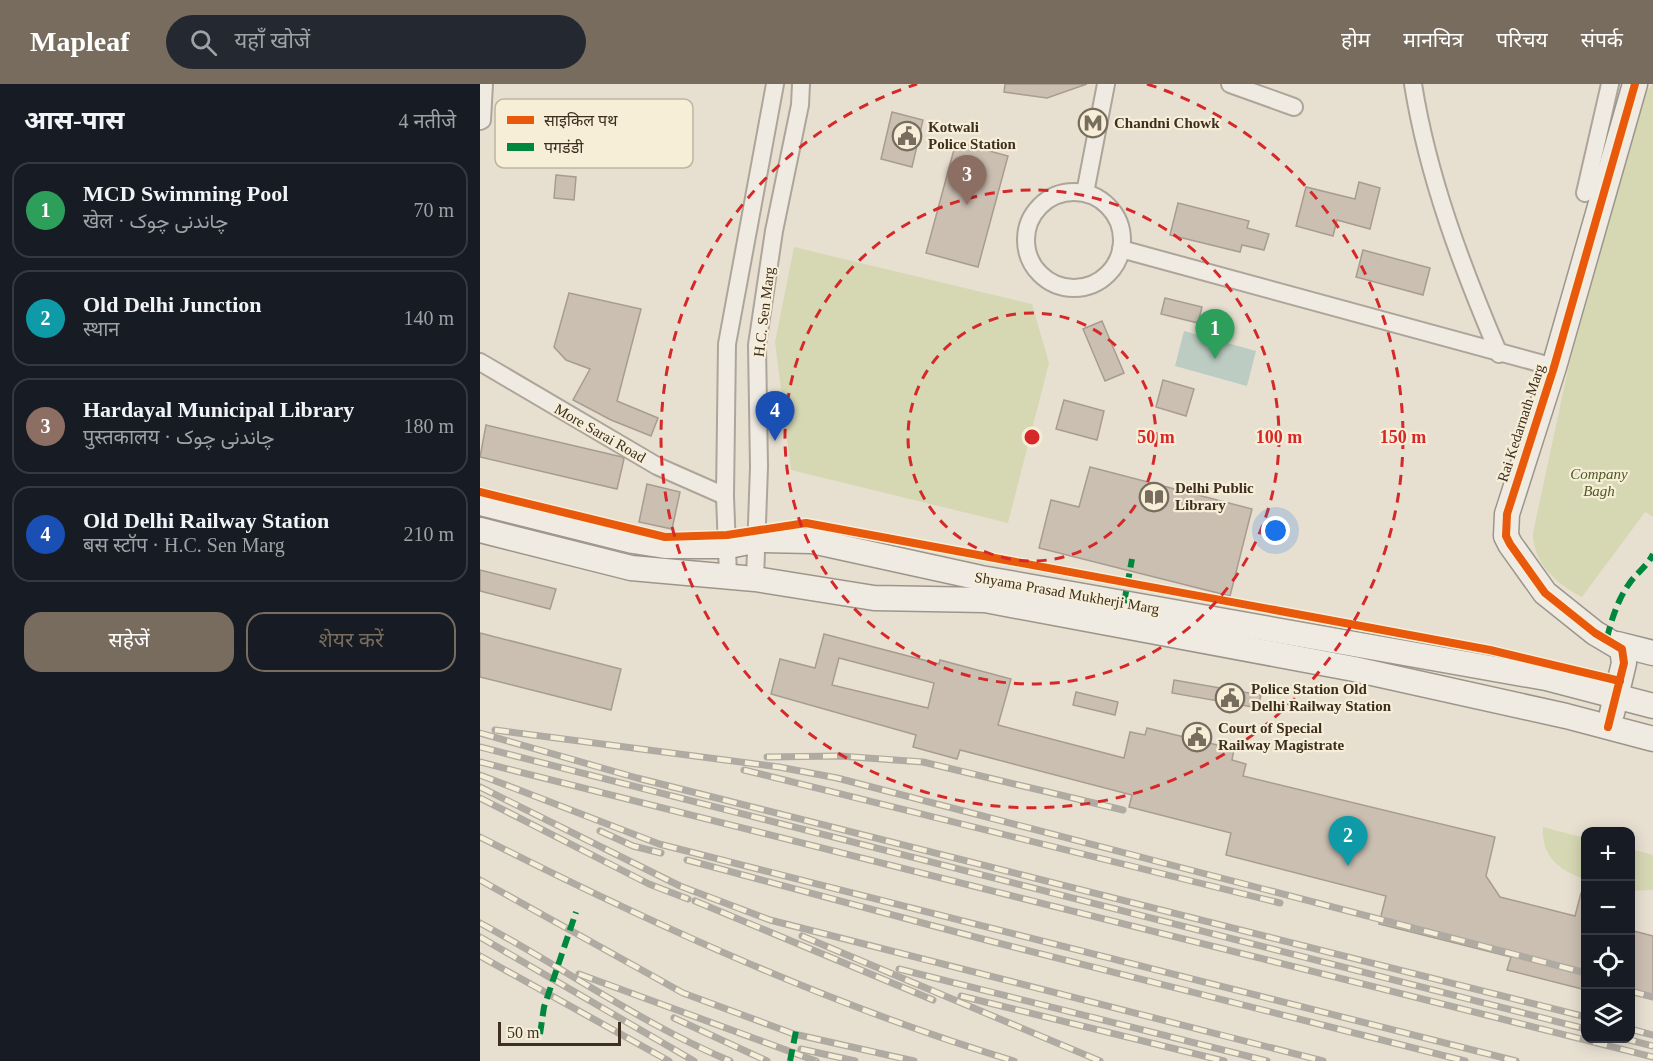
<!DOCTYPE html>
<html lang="hi">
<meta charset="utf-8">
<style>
body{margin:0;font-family:"Times New Roman",Vazirmatn,"Noto Sans Devanagari",serif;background:#242831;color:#f1f3f6}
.controls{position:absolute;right:18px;bottom:18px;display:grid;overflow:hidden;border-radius:12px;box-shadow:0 3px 15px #0003}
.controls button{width:54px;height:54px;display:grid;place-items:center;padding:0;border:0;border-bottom:2px solid #363941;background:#171b24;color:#f1f3f6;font:30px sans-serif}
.scale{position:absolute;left:18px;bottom:15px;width:123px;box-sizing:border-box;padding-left:6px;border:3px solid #3d2e20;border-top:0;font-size:16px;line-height:21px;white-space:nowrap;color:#3d2e20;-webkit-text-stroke:4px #f7eed8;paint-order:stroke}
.you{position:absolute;left:796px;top:447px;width:21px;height:21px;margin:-15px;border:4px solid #fff;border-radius:50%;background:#1a73e8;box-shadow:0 0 0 9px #1a73e833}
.badge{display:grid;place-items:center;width:39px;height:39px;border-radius:50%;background:#786c5e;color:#fff;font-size:20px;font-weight:700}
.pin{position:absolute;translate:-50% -50px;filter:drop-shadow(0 2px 3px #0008)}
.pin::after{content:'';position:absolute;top:32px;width:21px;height:18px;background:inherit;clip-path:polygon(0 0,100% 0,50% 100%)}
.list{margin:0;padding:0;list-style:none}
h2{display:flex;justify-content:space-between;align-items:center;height:78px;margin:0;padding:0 24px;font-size:26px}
h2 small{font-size:20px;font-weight:400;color:#9ea1a6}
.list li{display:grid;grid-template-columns:39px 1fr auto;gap:18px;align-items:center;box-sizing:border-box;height:96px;margin:0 12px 12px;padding:0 12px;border:2px solid #363941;border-radius:18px}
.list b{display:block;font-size:22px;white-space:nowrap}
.list p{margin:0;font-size:20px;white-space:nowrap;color:#9ea1a6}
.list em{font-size:20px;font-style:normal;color:#9ea1a6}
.actions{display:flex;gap:12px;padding:18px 24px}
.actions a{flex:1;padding:14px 0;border:2px solid #786c5e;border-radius:18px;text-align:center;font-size:21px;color:#786c5e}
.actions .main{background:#786c5e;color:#fff}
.icon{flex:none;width:33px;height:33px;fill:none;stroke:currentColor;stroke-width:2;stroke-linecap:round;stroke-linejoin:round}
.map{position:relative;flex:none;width:1173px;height:977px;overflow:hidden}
header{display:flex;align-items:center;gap:36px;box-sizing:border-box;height:84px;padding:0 30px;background:#786c5e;color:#fff}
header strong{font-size:28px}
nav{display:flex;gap:33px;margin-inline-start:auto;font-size:21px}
.search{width:420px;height:54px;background:#242831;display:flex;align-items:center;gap:15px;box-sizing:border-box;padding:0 21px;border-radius:33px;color:#9ea1a6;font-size:22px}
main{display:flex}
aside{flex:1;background:#171b24}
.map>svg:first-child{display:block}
.green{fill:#d6d7b3}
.water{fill:#bcccc2}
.building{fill:#cbbfb2;stroke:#a89c90;stroke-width:1.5;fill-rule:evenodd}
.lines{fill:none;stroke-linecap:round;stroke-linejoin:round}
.street-casing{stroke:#ada599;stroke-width:20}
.secondary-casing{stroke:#9c958a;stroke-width:27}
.street{stroke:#efebe3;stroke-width:16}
.secondary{stroke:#efebe3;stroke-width:24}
.rail-casing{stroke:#afaaa2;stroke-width:7}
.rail{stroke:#f7eed8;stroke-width:4.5;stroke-dasharray:14;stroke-linecap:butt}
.quiet{stroke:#00873e;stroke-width:6;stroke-dasharray:12 6;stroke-linecap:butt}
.cycleway-casing{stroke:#f7eed8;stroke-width:11}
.cycleway{stroke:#e8590c;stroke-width:8}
.ring{fill:none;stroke:#d62828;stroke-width:3;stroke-dasharray:10 8}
.labels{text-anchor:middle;stroke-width:4.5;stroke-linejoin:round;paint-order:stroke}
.poi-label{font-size:15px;font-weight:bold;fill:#3d2e20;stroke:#f7eed8;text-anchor:start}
.street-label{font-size:15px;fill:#3d2e20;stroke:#f7eed8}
.park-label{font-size:15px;font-style:italic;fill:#4d5a26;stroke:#f7eed8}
.key{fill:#f7eed8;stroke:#bfb4a1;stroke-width:1.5}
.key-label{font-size:16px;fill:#3d2e20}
.centre{fill:#d62828;stroke:#f7eed8;stroke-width:3}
.ring-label{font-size:18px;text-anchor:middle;font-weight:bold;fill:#d62828;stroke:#f7eed8;stroke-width:4.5;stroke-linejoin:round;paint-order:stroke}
</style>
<header>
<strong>Mapleaf</strong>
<div class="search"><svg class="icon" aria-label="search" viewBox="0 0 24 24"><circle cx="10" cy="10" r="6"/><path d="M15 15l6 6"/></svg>यहाँ खोजें</div>
<nav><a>होम</a><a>मानचित्र</a><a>परिचय</a><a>संपर्क</a></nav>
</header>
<main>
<aside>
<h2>आस-पास<small>4 नतीजे</small></h2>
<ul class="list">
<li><span class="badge" style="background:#2e9e5b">1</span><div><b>MCD Swimming Pool</b><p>खेल · چاندنی چوک</p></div><em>70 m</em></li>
<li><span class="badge" style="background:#0f9aa8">2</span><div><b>Old Delhi Junction</b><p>स्थान</p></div><em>140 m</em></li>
<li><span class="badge" style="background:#8d6e63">3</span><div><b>Hardayal Municipal Library</b><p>पुस्तकालय · چاندنی چوک</p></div><em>180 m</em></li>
<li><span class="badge" style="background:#1a4fb4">4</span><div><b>Old Delhi Railway Station</b><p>बस स्टॉप · H.C. Sen Marg</p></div><em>210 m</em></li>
</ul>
<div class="actions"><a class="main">सहेजें</a><a>शेयर करें</a></div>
</aside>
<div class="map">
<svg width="1173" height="977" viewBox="0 0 1173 977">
<rect width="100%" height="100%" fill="#e7e0d1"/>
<!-- green -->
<g class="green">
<path d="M1173,0v433l-8,-5 -63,85c-25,-13 -49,-33 -49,-64l35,-164 77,-276z"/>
<path d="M314,163l238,57 17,59 -41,160 -217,-53 -16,-128z"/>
<path d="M1063,743l42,11v41c-25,-8 -44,-22 -42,-52z"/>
<path d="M1151,765l22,6v35l-22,1z"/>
</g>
<!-- water -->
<path class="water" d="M704,247l72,20 -9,35 -72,-20z"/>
<!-- building -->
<g class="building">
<path d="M525,0h82l-40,14 -43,-6z"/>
<path d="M412,28l31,8 -11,47 -31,-8z"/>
<path d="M476,58l52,14 -30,111 -52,-14z"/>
<path d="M76,91l20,2 -2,23 -20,-2z"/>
<path d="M879,98l21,6 -10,41 -33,-9 -4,16 -37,-10 10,-39 49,12z"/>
<path d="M698,119l71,18 -2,7 22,6 -5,16 -22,-5 -2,7 -70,-17z"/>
<path d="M883,166l67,18 -7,27 -67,-18z"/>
<path d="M89,209l72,16 -24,92 41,17 -7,18 -40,-16 -38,-20 17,-31 -24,-9 -12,-13z"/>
<path d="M685,214l37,9 -4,16 -37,-9z"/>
<path d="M622,237l22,52 -19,8 -22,-52z"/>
<path d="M683,296l31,9 -8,27 -30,-9z"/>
<path d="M584,316l40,11 -7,29 -41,-11z"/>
<path d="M6,341l136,32 2,2 -7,30 -137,-32z"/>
<path d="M610,383l162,42 -22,87 -191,-48 12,-48 28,7z"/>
<path d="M167,400l33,8 -8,37 -33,-7z"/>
<path d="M0,486l76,19 -6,20 -70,-18z"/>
<path d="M0,549l141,36 -10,41 -131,-33z"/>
<path d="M344,550l115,30 1,-4 71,19 -13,46 126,33 6,-26 15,3 2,-7 87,21 -2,11 14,4 -3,12 252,61 -9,39 14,21 75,19 6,-23h5v97l-79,-20 4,-13 -132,-33 7,-28 -160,-41 5,-22 -102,-26 3,-12 -172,-45 -3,9 -44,-12 3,-12 -145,-41 9,-35 35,9zM359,574l95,25 -6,25 -96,-23z"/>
<path d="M694,596l87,15 -3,13 -86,-15z"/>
<path d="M596,608l42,10 -3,13 -42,-10z"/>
<path d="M1150,846l23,6v59l-23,-6z"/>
</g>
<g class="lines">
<!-- street casing -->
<g class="street-casing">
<g id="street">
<path d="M750,0l64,23"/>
<path d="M933,0c15,94 49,183 86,270"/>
<path d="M0,37l2,-1 2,-36"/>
<circle cx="594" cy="156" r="48"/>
<path d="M605,109l21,-109"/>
<path d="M1105,109l25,-109"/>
<path d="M641,165l433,118"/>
<path d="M0,278l177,104 68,30"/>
<path d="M248,492l-3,-80 2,-152 48,-260"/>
<path d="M275,495l4,-112 -2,-122 17,-114 26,-126 1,-21"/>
</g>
</g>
<!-- secondary casing -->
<g class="secondary-casing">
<g id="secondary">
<path d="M0,419l153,38 32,5h64l29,-6 54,1 169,37 565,100 107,28"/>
<path d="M0,446l151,38 124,11 119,19 111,2 369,69 212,47 87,23"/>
<path d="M1137,560l36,9"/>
<path d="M1132,629l12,-50 -2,-14 -27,-16 -50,-40 -35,-49 -4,-8 1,-22 47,-147 81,-283"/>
</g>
</g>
<!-- street -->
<use href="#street" class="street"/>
<!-- secondary -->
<use href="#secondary" class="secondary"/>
<!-- rail casing -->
<g class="rail-casing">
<g id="rail">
<path d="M15,646l284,37 58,11 749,195"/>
<path d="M0,649l157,45 949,239"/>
<path d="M0,663l1106,282"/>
<path d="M287,673l72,-1 84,6 200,48"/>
<path d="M0,678l1173,295"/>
<path d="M264,686l536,133"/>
<path d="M0,691l179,69 857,217"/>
<path d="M0,703l200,99 90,34 553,141"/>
<path d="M0,714l169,86 39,15"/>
<path d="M120,747l33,15 28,7"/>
<path d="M0,753c172,87 349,168 534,224"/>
<path d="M207,776l303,81 475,120"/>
<path d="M0,796l203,113 111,41 120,27"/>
<path d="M215,817l238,99"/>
<path d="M0,839c84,45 162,101 250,138"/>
<path d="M322,852l298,125"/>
<path d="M0,853l214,124"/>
<path d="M0,872l189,105"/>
<path d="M419,885l368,92"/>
<path d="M99,890l237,87"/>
<path d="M1150,907l23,6"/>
<path d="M481,912l263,65"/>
<path d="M194,934l93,43"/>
<path d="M1150,945l23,6"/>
<path d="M1142,954l31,8"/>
<path d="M321,965l54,12"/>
</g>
</g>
<!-- rail -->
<use href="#rail" class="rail"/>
<!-- quiet -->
<g class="quiet">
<path d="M644,519l8,-44"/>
<path d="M1127,554c4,-17 11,-39 22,-54 8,-12 17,-16 24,-30"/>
<path d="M60,950l4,-27 32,-95"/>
<path d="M310,977l7,-35"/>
</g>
<!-- cycleway casing -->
<g class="cycleway-casing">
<g id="cycleway">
<path d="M0,408l185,45 62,-2 79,-12 684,127 130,31"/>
<path d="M1128,643l16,-64 -2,-14 -27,-16 -50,-40 -35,-49 -4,-8 1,-22 47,-147 81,-283"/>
</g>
</g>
<!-- cycleway -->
<use href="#cycleway" class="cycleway"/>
</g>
<!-- distance rings -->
<g class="ring">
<circle cx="552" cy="353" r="124"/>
<circle cx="552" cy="353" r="247"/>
<path d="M667 0A371 371 0 1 1 437 0"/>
</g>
<!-- icons -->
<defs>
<g id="metro-ring" transform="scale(1.5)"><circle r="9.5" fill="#f7eed8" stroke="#786c5e" stroke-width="1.5"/><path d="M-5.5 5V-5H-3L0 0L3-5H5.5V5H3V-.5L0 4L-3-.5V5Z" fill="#786c5e"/></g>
<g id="civic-ring" transform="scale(1.5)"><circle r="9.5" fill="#f7eed8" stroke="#786c5e" stroke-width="1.5"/><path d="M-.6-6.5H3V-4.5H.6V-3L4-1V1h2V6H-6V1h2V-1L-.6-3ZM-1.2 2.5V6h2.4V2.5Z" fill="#786c5e"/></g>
<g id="library-ring" transform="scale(1.5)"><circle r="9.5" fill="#f7eed8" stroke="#786c5e" stroke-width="1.5"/><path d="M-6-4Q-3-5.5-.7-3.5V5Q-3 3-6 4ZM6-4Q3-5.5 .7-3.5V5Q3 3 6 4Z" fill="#786c5e"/></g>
</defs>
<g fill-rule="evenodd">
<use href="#metro-ring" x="613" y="39"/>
<use href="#civic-ring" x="427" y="52"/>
<use href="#library-ring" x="674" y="413"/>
<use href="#civic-ring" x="750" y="614"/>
<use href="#civic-ring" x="717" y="653"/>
</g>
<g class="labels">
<!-- poi labels -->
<g class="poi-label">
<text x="634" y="44">Chandni Chowk</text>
<text x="448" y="48">Kotwali<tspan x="448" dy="17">Police Station</tspan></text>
<text x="695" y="409">Delhi Public<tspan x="695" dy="17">Library</tspan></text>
<text x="771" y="610">Police Station Old<tspan x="771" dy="17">Delhi Railway Station</tspan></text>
<text x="738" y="649">Court of Special<tspan x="738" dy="17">Railway Magistrate</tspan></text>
</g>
<!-- street labels -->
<g class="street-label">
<text transform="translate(284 228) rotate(-83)" y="5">H.C. Sen Marg</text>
<text transform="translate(1041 339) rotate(-72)" y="5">Rai Kedarnath Marg</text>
<text transform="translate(120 349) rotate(30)" y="5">More Sarai Road</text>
<text transform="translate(587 509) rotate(10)" y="5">Shyama Prasad Mukherji Marg</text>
</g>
<!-- park labels -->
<g class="park-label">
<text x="1119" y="395">Company<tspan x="1119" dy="17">Bagh</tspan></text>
</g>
</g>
<!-- legend -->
<rect x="15" y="15" width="198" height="69" rx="9" class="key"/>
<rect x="27" y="32" width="27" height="8" fill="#e8590c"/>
<rect x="27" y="59" width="27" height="8" fill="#00873e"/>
<g class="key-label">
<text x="64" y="42">साइकिल पथ</text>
<text x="64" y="69">पगडंडी</text>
</g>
<circle cx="552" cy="353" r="9" class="centre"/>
<g class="ring-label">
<text x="676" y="359">50 m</text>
<text x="799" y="359">100 m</text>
<text x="923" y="359">150 m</text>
</g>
</svg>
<div class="controls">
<button>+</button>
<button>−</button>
<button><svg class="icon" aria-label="locate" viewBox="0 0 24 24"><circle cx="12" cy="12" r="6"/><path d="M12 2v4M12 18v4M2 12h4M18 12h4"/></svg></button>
<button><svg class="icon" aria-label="layers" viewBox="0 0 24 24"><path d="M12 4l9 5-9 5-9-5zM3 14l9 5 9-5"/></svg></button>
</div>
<div class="scale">50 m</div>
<div class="you"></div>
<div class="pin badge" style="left:735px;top:275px;background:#2e9e5b">1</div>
<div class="pin badge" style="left:868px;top:782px;background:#0f9aa8">2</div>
<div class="pin badge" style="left:487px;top:121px;background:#8d6e63">3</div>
<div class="pin badge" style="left:295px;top:357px;background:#1a4fb4">4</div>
</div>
</main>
